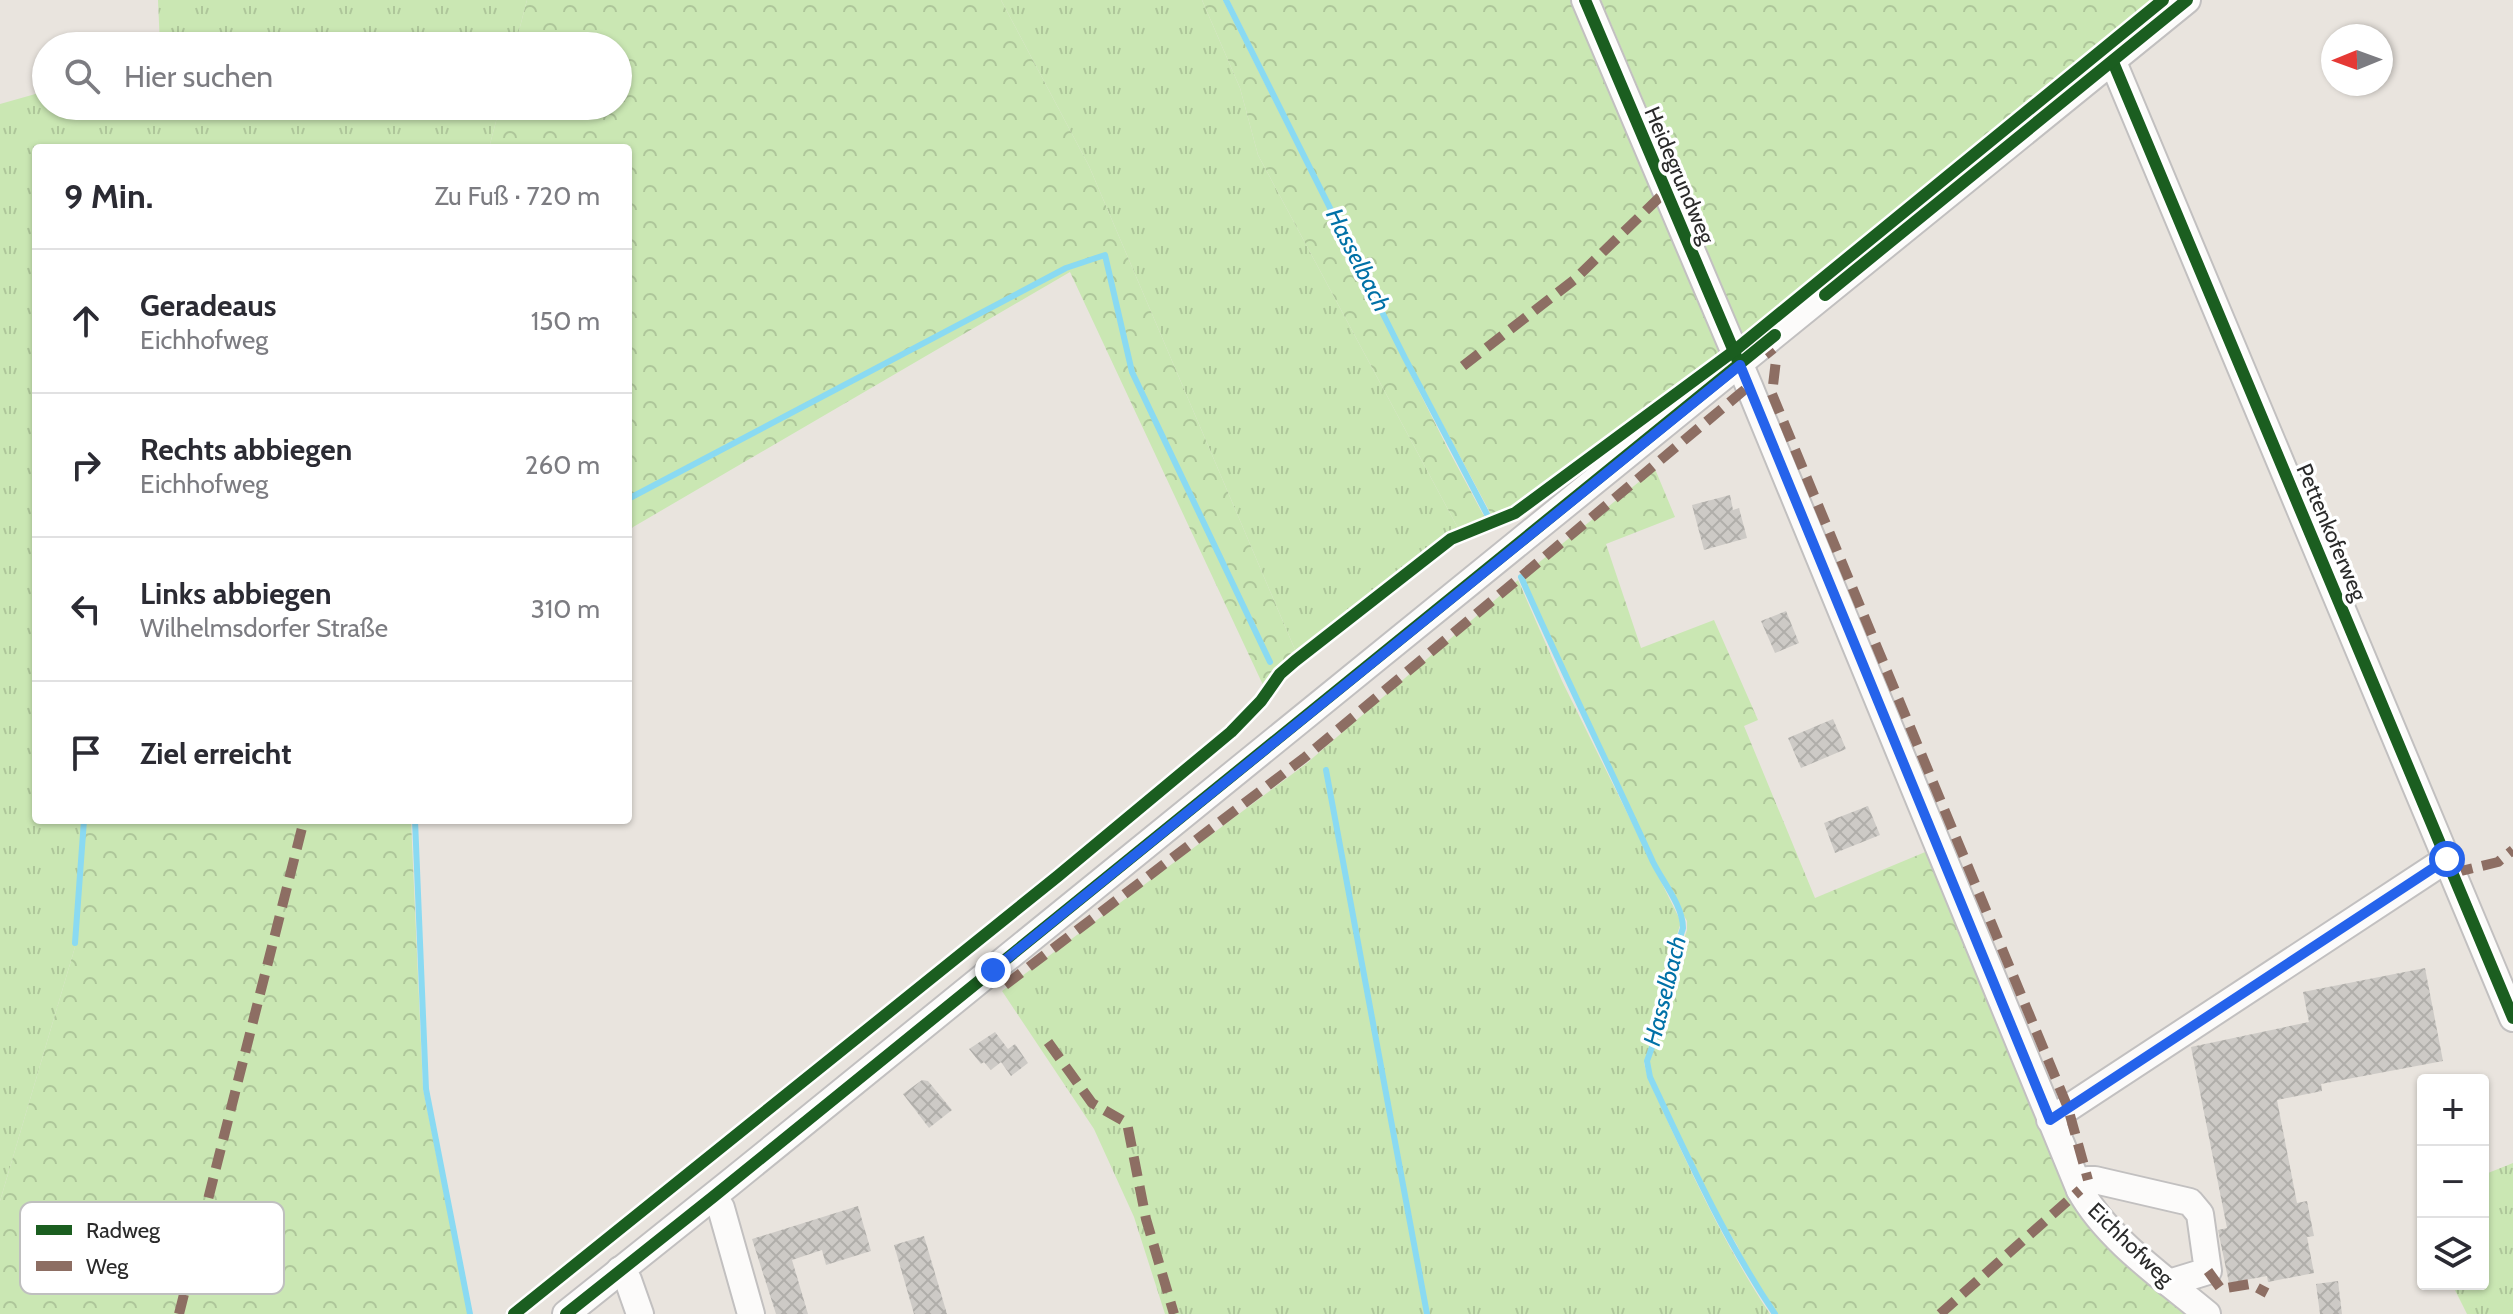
<!DOCTYPE html>
<html lang="de">
<meta charset="utf-8">
<style>
body{margin:0;font-family:Cabin,sans-serif;background:#f2f2f3;color:#2b2b33}
.controls{position:absolute;right:24px;bottom:24px;display:grid;overflow:hidden;border-radius:8px;box-shadow:0 2px 6px #0004}
.controls button{width:72px;height:72px;display:grid;place-items:center;padding:0;border:0;border-bottom:2px solid #e1e1e2;background:#fff;color:#2b2b33;font:40px sans-serif}
.compass{position:absolute;left:2321px;top:24px;width:72px;height:72px;border-radius:50%;background:#fff;box-shadow:0 2px 6px #0004;rotate:269deg}
.stop{position:absolute;width:24px;height:24px;margin:-18px;border:6px solid #2563eb;border-radius:50%;background:#fff}
.stop.end{background:#2563eb;border-color:#fff;box-shadow:0 2px 8px #0008}
.list{margin:0;padding:0;list-style:none}
h2{display:flex;justify-content:space-between;align-items:center;height:104px;margin:0;padding:0 32px;font-size:34px}
h2 small{font-size:26px;font-weight:400;color:#7c7c81}
.list li{display:grid;grid-template-columns:52px 1fr auto;gap:24px;align-items:center;box-sizing:border-box;height:144px;padding:0 32px;border-top:2px solid #e1e1e2}
.list b{display:block;font-size:30px;white-space:nowrap}
.list p{margin:0;font-size:26px;white-space:nowrap;color:#7c7c81}
.list em{font-size:26px;font-style:normal;color:#7c7c81}
.icon{flex:none;width:44px;height:44px;fill:none;stroke:currentColor;stroke-width:2;stroke-linecap:round;stroke-linejoin:round}
.map{position:relative;flex:none;width:2513px;height:1314px;overflow:hidden}
.search{position:absolute;background:#fff;box-shadow:0 2px 6px #0004;left:32px;top:32px;width:600px;height:88px;display:flex;align-items:center;gap:20px;box-sizing:border-box;padding:0 28px;border-radius:44px;color:#7c7c81;font-size:30px}
.panel{position:absolute;background:#fff;box-shadow:0 2px 6px #0004;left:32px;top:144px;width:600px;height:680px;border-radius:8px}
.map>svg:first-child{display:block}
.grass{fill:url(#grass-tufts)}
.forest{fill:url(#forest-crowns)}
.lines{fill:none;stroke-linecap:round;stroke-linejoin:round}
.stream{stroke:#8adaf2;stroke-width:6}
.building{fill:url(#building-cross-hatch)}
.minor-casing{stroke:#c2c0c0;stroke-width:30}
.minor{stroke:#fcfbfa;stroke-width:26}
.quiet{stroke:#8d6e63;stroke-width:10;stroke-dasharray:20 10;stroke-linecap:butt}
.cycleway-casing{stroke:#fff;stroke-width:17}
.cycleway{stroke:#1b5e20;stroke-width:12}
.route{stroke:#2563eb;stroke-width:10}
.labels{text-anchor:middle;stroke-width:7;stroke-linejoin:round;paint-order:stroke}
.street-label{font-size:22px;fill:#2a2a2a;stroke:#fff}
.water-label{font-size:24px;font-style:italic;fill:#0071a7;stroke:#fff}
.key{fill:#fff;stroke:#bfbfbf;stroke-width:2}
.key-label{font-size:22px;fill:#2a2a2a}
</style>
<div class="map">
<svg width="2513" height="1314" viewBox="0 0 2513 1314">
<defs>
<pattern id="grass-tufts" width="24" height="20" patternUnits="userSpaceOnUse" patternTransform="scale(2)"><rect width="24" height="20" fill="#cae7b3"/><path d="M3 7l-1-3M5 7V3M7 7l1-3M15 17l-1-3M17 17v-4M19 17l1-3" fill="none" stroke="#aec69a"/></pattern>
<pattern id="forest-crowns" width="20" height="18" patternUnits="userSpaceOnUse" patternTransform="scale(2)"><rect width="20" height="18" fill="#cae7b3"/><path d="M2 6a3 3 0 1 1 6 0M12 15a3 3 0 1 1 6 0" fill="none" stroke="#aec69a"/></pattern>
<pattern id="building-cross-hatch" width="8" height="8" patternUnits="userSpaceOnUse" patternTransform="scale(2)"><rect width="8" height="8" fill="#cdcac6"/><path d="M0 0l8 8M0 8l8-8" fill="none" stroke="#b0aeaa"/></pattern>
</defs>
<rect width="100%" height="100%" fill="#e9e4de"/>
<!-- grass -->
<g class="grass">
<path d="M158,0h369l-12,46h-355z"/>
<path d="M1001,0h201l38,88 18,67 201,375 -24,16 -139,106 -207,-486z"/>
<path d="M46,91v15h454l-11,42h-453v672h49l-10,127 -75,254v-1097z"/>
<path d="M1518,580l44,101 119,241 -27,86 -1,30 -9,25 4,15c37,81 73,162 122,236h-605l-31,-97 -40,-88 -92,-138 305,-228z"/>
<path d="M2513,1163v151h-46l-15,-30h31v-109z"/>
</g>
<!-- forest -->
<g class="forest">
<path d="M527,0h474l88,166 207,486 -33,33 -193,-413 -442,258v-382h-139l11,-42h118v-60h-103z"/>
<path d="M1202,0h21l225,449 38,71 -27,10 -201,-375 -18,-67z"/>
<path d="M1229,0h343l149,355 -121,94 -84,59 -23,10 -87,-162z"/>
<path d="M1601,0h551l-408,338z"/>
<path d="M1655,469l20,48 -69,27 35,104 73,-28 44,100 -14,6 71,172 115,-48 144,349 121,115h-418l-24,-35 -16,-34 -24,-38 -61,-130 -3,-16 9,-24 2,-30 27,-77v-9l-25,-43 -51,-112 -44,-89 -45,-101z"/>
<path d="M85,820h326l12,268 45,226h-468v-113l75,-254z"/>
</g>
<g class="lines">
<!-- stream -->
<g class="stream">
<path d="M1226,0l179,358 85,162"/>
<path d="M628,499l438,-231 39,-13 27,117 138,290"/>
<path d="M1521,577c42,96 89,190 132,285 10,20 30,44 30,66l-25,79 -2,29 -9,25 3,16c38,81 75,163 125,237"/>
<path d="M1326,770l101,544"/>
<path d="M415,820l11,269 44,225"/>
<path d="M75,943l9,-123"/>
</g>
</g>
<!-- building -->
<g class="building">
<path d="M1730,495l3,15 6,-2 8,30 -43,12 -12,-45z"/>
<path d="M1786,611l13,32 -24,10 -14,-32z"/>
<path d="M1833,719l13,30 -45,19 -13,-30z"/>
<path d="M1868,806l12,29 -45,18 -11,-30z"/>
<path d="M2425,968l18,93 -122,23 1,7 -45,9 20,103 10,-2 7,35 -7,1 7,36 -46,9 -1,-6 -38,7 -11,-53 9,-2 -36,-181 118,-25 -6,-30z"/>
<path d="M995,1032l13,17 7,-5 13,19 -17,13 -10,-14 -10,8 -7,-8 -3,2 -12,-15z"/>
<path d="M922,1080l6,1 24,29 -23,18 -26,-34z"/>
<path d="M858,1206l13,45 -45,14 -4,-15 -30,10 16,54h-32l-24,-75z"/>
<path d="M924,1236l23,78h-33l-20,-69z"/>
<path d="M2338,1281l4,33h-22l-4,-30z"/>
</g>
<g class="lines">
<!-- minor casing -->
<g class="minor-casing">
<g id="minor">
<path d="M1585,0l164,386 331,804c27,49 84,88 127,124"/>
<path d="M2113,62l400,956"/>
<path d="M2050,1120l397,-261"/>
<path d="M2080,1190l8,-10h7l95,22 10,12 8,57 -39,12"/>
<path d="M713,1197l8,11 30,106"/>
<path d="M620,1270l8,10 12,34"/>
<path d="M566,1314l165,-132 1456,-1182"/>
</g>
</g>
<!-- minor -->
<use href="#minor" class="minor"/>
<!-- quiet -->
<g class="quiet">
<path d="M1760,340l16,20 -4,34 296,714 20,72"/>
<path d="M1463,366l111,-86 91,-88"/>
<path d="M2453,873l45,-11 15,-12"/>
<path d="M1005,985l299,-227 445,-372"/>
<path d="M1048,1042l44,61 35,20 19,96 28,95"/>
<path d="M2208,1271l13,18 29,-5 17,9"/>
<path d="M179,1314l125,-494"/>
<path d="M1940,1314l140,-124"/>
</g>
<!-- cycleway casing -->
<g class="cycleway-casing">
<g id="cycleway">
<path d="M1585,0l153,361"/>
<path d="M2113,62l400,956"/>
<path d="M1825,295l362,-295"/>
<path d="M514,1314l544,-438 173,-144 30,-31 19,-27 15,-13 156,-122 64,-26 219,-162 429,-351"/>
<path d="M566,1314l147,-117 1062,-862"/>
</g>
</g>
<!-- cycleway -->
<use href="#cycleway" class="cycleway"/>
</g>
<g class="lines">
<!-- route -->
<path class="route" d="M993,970l747,-605 310,755 397,-261"/>
</g>
<g class="labels">
<!-- street labels -->
<g class="street-label">
<text transform="translate(1680 175) rotate(67)" y="8">Heidegrundweg</text>
<text transform="translate(2332 532) rotate(67)" y="8">Pettenkoferweg</text>
<text transform="translate(2131 1244) rotate(44)" y="8">Eichhofweg</text>
</g>
<!-- water labels -->
<g class="water-label">
<text transform="translate(1358 260) rotate(63)" y="8">Hasselbach</text>
<text transform="translate(1665 991) rotate(-76)" y="8">Hasselbach</text>
</g>
</g>
<!-- legend -->
<rect x="20" y="1202" width="264" height="92" rx="12" class="key"/>
<rect x="36" y="1225" width="36" height="10" fill="#1b5e20"/>
<rect x="36" y="1261" width="36" height="10" fill="#8d6e63"/>
<g class="key-label">
<text x="86" y="1238">Radweg</text>
<text x="86" y="1274">Weg</text>
</g>
</svg>
<div class="controls">
<button>+</button>
<button>−</button>
<button><svg class="icon" aria-label="layers" viewBox="0 0 24 24"><path d="M12 4l9 5-9 5-9-5zM3 14l9 5 9-5"/></svg></button>
</div>
<svg class="compass" viewBox="-18 -18 36 36"><path d="M0-13l5 13h-10z" fill="#e53935"/><path d="M0 13l5-13h-10z" fill="#7c7c81"/></svg>
<div class="stop" style="left:2447px;top:859px"></div>
<div class="stop end" style="left:993px;top:970px"></div>
<div class="search"><svg class="icon" aria-label="search" viewBox="0 0 24 24"><circle cx="10" cy="10" r="6"/><path d="M15 15l6 6"/></svg>Hier suchen</div>
<section class="panel">
<h2>9 Min.<small>Zu Fuß · 720 m</small></h2>
<ul class="list">
<li><svg class="icon" aria-label="ahead" viewBox="0 0 24 24"><path d="M12 20V5M6 11l6-6 6 6"/></svg><div><b>Geradeaus</b><p>Eichhofweg</p></div><em>150 m</em></li>
<li><svg class="icon" aria-label="right" viewBox="0 0 24 24"><path d="M7 20v-9h11M14 6l5 5-5 5"/></svg><div><b>Rechts abbiegen</b><p>Eichhofweg</p></div><em>260 m</em></li>
<li><svg class="icon" aria-label="left" viewBox="0 0 24 24"><path d="M17 20v-9H6M10 6l-5 5 5 5"/></svg><div><b>Links abbiegen</b><p>Wilhelmsdorfer Straße</p></div><em>310 m</em></li>
<li><svg class="icon" aria-label="arrive" viewBox="0 0 24 24"><path d="M6 21V4h12l-3 4 3 4H6"/></svg><div><b>Ziel erreicht</b></div></li>
</ul>
</section>
</div>
